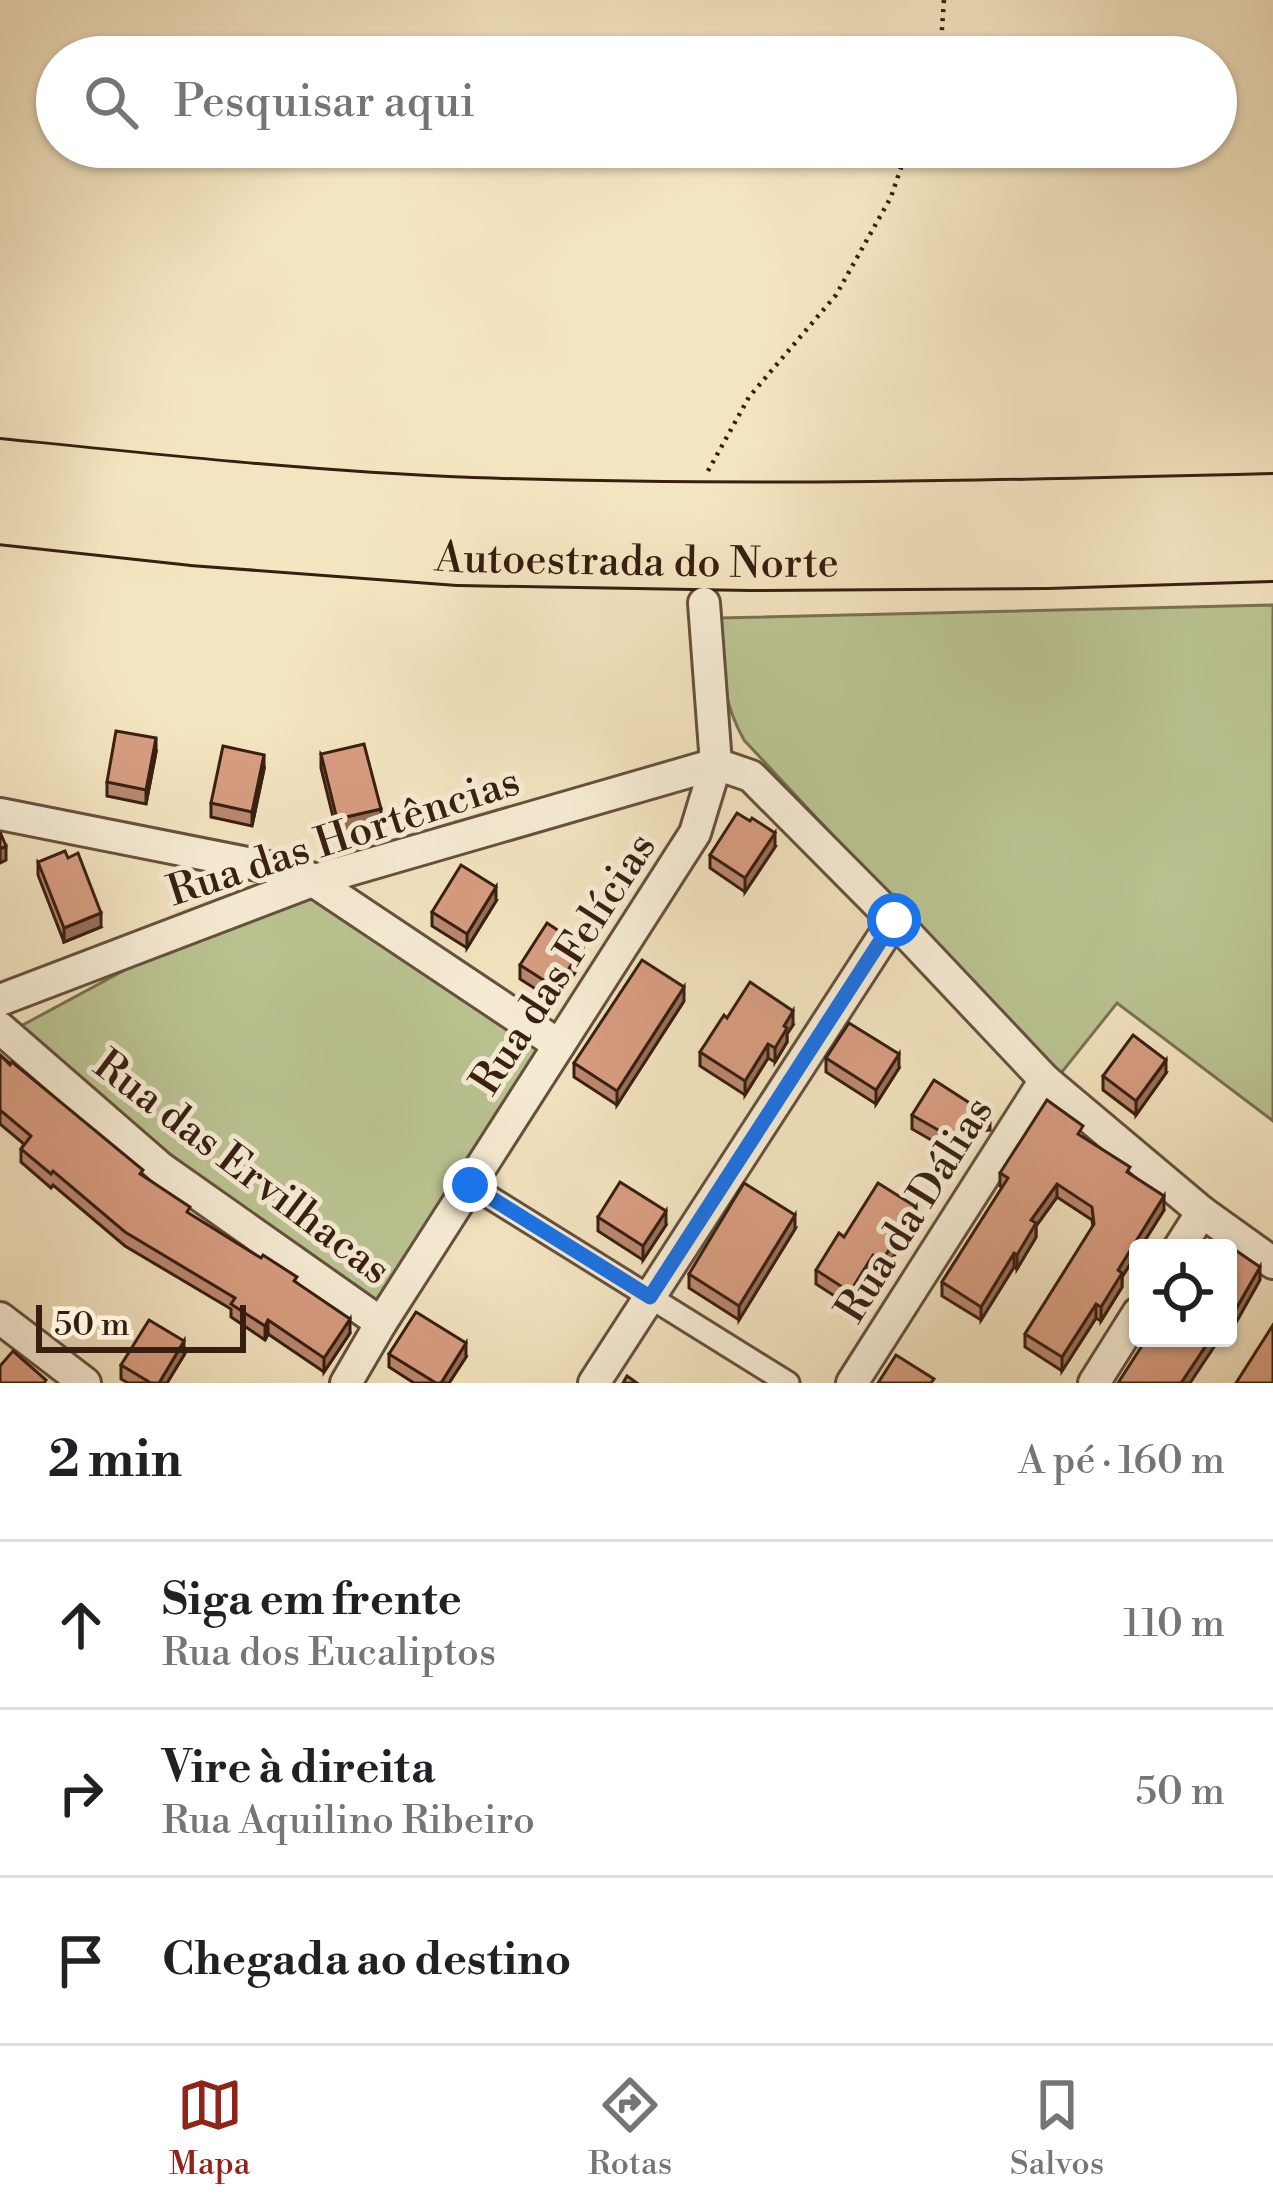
<!DOCTYPE html>
<html lang="pt">
<meta charset="utf-8">
<style>
body{margin:0;font-family:"Libre Bodoni",serif;background:#f2f2f2;color:#202124}
.controls{position:absolute;right:36px;bottom:36px;display:grid;overflow:hidden;border-radius:12px;box-shadow:0 3px 9px #0004}
.controls button{width:108px;height:108px;display:grid;place-items:center;padding:0;border:0;border-bottom:3px solid #e0e0e0;background:#fff;color:#202124;font:60px sans-serif}
.scale{position:absolute;left:36px;bottom:30px;width:210px;box-sizing:border-box;padding-left:12px;border:6px solid #371e11;border-top:0;font-size:33px;line-height:42px;white-space:nowrap;color:#371e11;-webkit-text-stroke:9px #f8eed7;paint-order:stroke}
.stop{position:absolute;width:36px;height:36px;margin:-27px;border:9px solid #1a73e8;border-radius:50%;background:#fff}
.stop.end{background:#1a73e8;border-color:#fff;box-shadow:0 3px 12px #0008}
.list{margin:0;padding:0;list-style:none}
h2{display:flex;justify-content:space-between;align-items:center;height:156px;margin:0;padding:0 48px;font-size:51px}
h2 small{font-size:39px;font-weight:400;color:#757577}
.list li{display:grid;grid-template-columns:78px 1fr auto;gap:36px;align-items:center;box-sizing:border-box;height:168px;padding:0 48px;border-top:3px solid #e0e0e0}
.list b{display:block;font-size:45px;white-space:nowrap}
.list p{margin:0;font-size:39px;white-space:nowrap;color:#757577}
.list em{font-size:39px;font-style:normal;color:#757577}
.icon{flex:none;width:66px;height:66px;fill:none;stroke:currentColor;stroke-width:2;stroke-linecap:round;stroke-linejoin:round}
.map{position:relative;flex:none;width:1273px;height:1383px;overflow:hidden}
.search{position:absolute;background:#fff;box-shadow:0 3px 9px #0004;left:36px;right:36px;top:36px;height:132px;display:flex;align-items:center;gap:30px;box-sizing:border-box;padding:0 42px;border-radius:66px;color:#757577;font-size:45px}
.sheet{height:660px;background:#fff}
nav{display:flex;justify-content:space-around;align-items:center;box-sizing:border-box;height:168px;border-top:3px solid #e0e0e0;background:#fff;font-size:33px;color:#757577}
nav a{display:grid;justify-items:center;gap:6px}
nav .on{color:#8f2418}
.map>svg:first-child{display:block}
.green{fill:#bbc593;stroke:#797252;stroke-width:3}
.lines{fill:none;stroke-linecap:round;stroke-linejoin:round}
.pedestrian-casing{stroke:#66503d;stroke-width:27}
.minor-casing{stroke:#66503d;stroke-width:36}
.motorway-casing{stroke:#371e11;stroke-width:60}
.path{stroke:#371e11;stroke-width:4.5;stroke-dasharray:3 6;stroke-linecap:butt}
.pedestrian{stroke:#f8eed7;stroke-width:21}
.minor{stroke:#f8eed7;stroke-width:30}
.motorway{stroke:#f4e5c1;stroke-width:54}
.wall{fill:#bb8870;stroke:#371e11;stroke-width:3}
.shaded-wall{fill:#986f5b;stroke:#371e11;stroke-width:3}
.building{fill:#d99e82;stroke:#371e11;stroke-width:3}
.route{stroke:#1a73e8;stroke-width:15}
.labels{text-anchor:middle;stroke-width:10;stroke-linejoin:round;paint-order:stroke}
.street-label{font-size:42px;fill:#371e11;stroke:#f8eed7}
</style>
<div class="map">
<svg width="1273" height="1383" viewBox="0 0 1273 1383">
<rect width="100%" height="100%" fill="#f4e5c1"/>
<filter id="stains"><feTurbulence type="fractalNoise" baseFrequency=".00167" numOctaves="4"/><feColorMatrix values="0 0 0 0 .2 0 0 0 0 .09 0 0 0 0 .02 0 0 0 .5 -.17"/></filter>
<radialGradient id="worn" r=".72"><stop offset=".6" stop-color="#630" stop-opacity="0"/><stop offset="1" stop-color="#630" stop-opacity=".3"/></radialGradient>
<!-- green -->
<g class="green">
<path d="M1273,605v516l-156,-118 -59,74 -314,-337c-24,-43 -22,-74 -25,-122z"/>
<path d="M303,874l244,182 -166,266 -375,-288z"/>
</g>
<g class="lines">
<!-- pedestrian casing -->
<g class="pedestrian-casing">
<path id="pedestrian" d="M470,1185l318,198"/>
</g>
<!-- minor casing -->
<g class="minor-casing">
<g id="minor">
<path d="M716,764l35,12 143,144 151,160 157,132 71,51"/>
<path d="M0,814l303,60 256,171"/>
<path d="M0,1000l315,-120 401,-116"/>
<path d="M0,1028l161,140 220,155"/>
<path d="M1179,1248l23,-36"/>
<path d="M0,1318l85,65"/>
<path d="M346,1383l35,-60 314,-490 21,-69 -12,-161"/>
<path d="M594,1383l300,-463"/>
<path d="M852,1383l193,-303"/>
<path d="M1094,1383l44,-70"/>
</g>
</g>
<!-- motorway casing -->
<g class="motorway-casing">
<g id="motorway">
<path d="M0,467c157,16 314,33 472,39 267,9 534,3 801,-4"/>
<path id="s1" d="M0,516l192,21 267,20 291,5 297,-2 226,-7"/>
</g>
</g>
<!-- path -->
<g class="path">
<path d="M940,57l4,-57"/>
<path d="M708,471l41,-74 87,-102 55,-98 17,-50"/>
</g>
<!-- pedestrian -->
<use href="#pedestrian" class="pedestrian"/>
<!-- minor -->
<use href="#minor" class="minor"/>
<!-- motorway -->
<use href="#motorway" class="motorway"/>
</g>
<!-- wall -->
<g class="wall">
<path d="M156,752l-10,52 -39,-8v-14z"/>
<path d="M321,754l60,69 -44,10 -16,-65z"/>
<path d="M264,769l-12,57 -41,-9v-14z"/>
<path d="M775,847l-30,45 -35,-24v-13z"/>
<path d="M38,862l63,65 -37,15 -26,-67z"/>
<path d="M496,901l-29,47 -35,-22v-14z"/>
<path d="M583,960l-27,42 -36,-23v-14z"/>
<path d="M684,1001l-67,104 -43,-28v-14z"/>
<path d="M727,1018l66,7 -6,9v8l-12,20 -7,-4 -23,37 -45,-29v-14z"/>
<path d="M0,1055l190,160 107,68 53,50 -26,39 -56,-38 -3,6 -34,-23v-8l-106,-63 -72,-61 -2,3 -30,-26v-13l3,-5 -24,-20z"/>
<path d="M826,1058l73,10 -23,36 -50,-32z"/>
<path d="M1166,1073l-30,42 -33,-25v-14z"/>
<path d="M912,1115l78,1v14l-24,3 -12,20 -42,-24z"/>
<path d="M1083,1137l47,37 34,36 -42,67v10l-21,34 -5,-3 -34,53 -37,-24v-13l68,-107 -1,-7 -35,-23 -21,29v11l-19,32 -3,-2 -33,53 -39,-24v-14l60,-94 -2,-2v-13z"/>
<path d="M598,1217l68,8 -23,35 -45,-29z"/>
<path d="M916,1221l-34,54 -9,-6 -23,37 -34,-22v-14l28,-33z"/>
<path d="M795,1229l-56,91 -50,-32v-14z"/>
<path d="M389,1354l77,3 -17,26h-35l-25,-16z"/>
<path d="M184,1355l-17,28h-39l-7,-4v-14z"/>
</g>
<!-- shaded-wall -->
<g class="shaded-wall">
<path d="M156,738v14l-10,52v-14z"/>
<path d="M264,755v14l-12,57v-14z"/>
<path d="M381,809v14l-44,10v-14z"/>
<path d="M775,833v14l-30,45v-14z"/>
<path d="M6,846v14l-6,3v-14z"/>
<path d="M496,887v14l-29,47v-14z"/>
<path d="M101,913v14l-37,15v-14z"/>
<path d="M583,947v13l-27,42v-14z"/>
<path d="M684,987v14l-67,104v-14z"/>
<path d="M793,1011v14l-6,9v8l-12,20v-14l9,-22z"/>
<path d="M768,1044v14l-23,37v-14z"/>
<path d="M899,1054v14l-23,36v-14z"/>
<path d="M1166,1060v13l-30,42v-14z"/>
<path d="M966,1119v14l-12,20v-14z"/>
<path d="M1057,1184v13l-21,29v11l-19,32v-14l14,-35z"/>
<path d="M1164,1196v14l-24,38h-2v4l-16,25v10l-21,34v-14l17,-37z"/>
<path d="M916,1207v14l-34,54v-14z"/>
<path d="M666,1211v14l-23,35v-14z"/>
<path d="M795,1215v14l-56,91v-14z"/>
<path d="M1014,1253v14l-33,53v-13z"/>
<path d="M873,1255v14l-23,37v-14z"/>
<path d="M1260,1267v13l-31,55v-14z"/>
<path d="M1096,1304v14l-34,53v-14z"/>
<path d="M350,1319v14l-26,39v-14z"/>
<path d="M268,1320v14l-3,6v-14z"/>
<path d="M1211,1338h9l-30,45h-9z"/>
<path d="M184,1341v14l-17,28h-8z"/>
<path d="M466,1343v14l-17,26h-8z"/>
</g>
<!-- building -->
<g class="building">
<path d="M116,731l40,7 -10,52 -39,-8z"/>
<path d="M364,744l17,65 -44,10 -16,-65z"/>
<path d="M223,746l41,9 -12,57 -41,-9z"/>
<path d="M737,813l13,8 2,-3 23,15 -30,45 -35,-23z"/>
<path d="M0,832l6,14 -6,3z"/>
<path d="M65,851l3,7 10,-5 23,60 -37,15 -26,-66z"/>
<path d="M461,865l35,22 -29,47 -35,-22z"/>
<path d="M547,923l36,24 -27,41 -36,-23z"/>
<path d="M642,960l42,27 -67,104 -43,-28z"/>
<path d="M750,982l43,29 -9,15 3,2 -12,20 -7,-4 -23,37 -45,-29 24,-37 3,3z"/>
<path d="M849,1023l50,31 -23,36 -50,-32z"/>
<path d="M1133,1035l33,25 -30,41 -33,-25z"/>
<path d="M0,1055l10,10 2,-3 131,108 -3,4 50,33 -3,5 74,46 2,-3 34,22 -3,4 56,38 -26,39 -56,-38 -3,6 -34,-22 4,-6 -110,-66 -72,-61 -2,3 -30,-25 10,-13 -31,-26z"/>
<path d="M934,1080l56,36 -24,3 -12,20 -42,-24z"/>
<path d="M1047,1100l36,26 -5,8 52,33 -3,5 37,24 -46,74 4,3 -21,34 -5,-3 -34,53 -37,-23 69,-110 -2,-17 -35,-23 -26,36 5,3 -19,32 -3,-2 -33,54 -39,-25 66,-104 -8,-5z"/>
<path d="M620,1182l46,29 -23,35 -45,-29z"/>
<path d="M744,1183l51,32 -56,91 -50,-32z"/>
<path d="M878,1183l38,24 -34,54 -9,-6 -23,37 -34,-22 23,-37 5,4z"/>
<path d="M1222,1241l38,26 -31,54 -1,-73h-10z"/>
<path d="M416,1312l50,31 -25,40h-5l-47,-29z"/>
<path d="M149,1320l35,21 -25,42h-8l-30,-18z"/>
<path d="M1273,1325v58h-37z"/>
<path d="M1147,1338h64l-30,45h-63z"/>
<path d="M13,1351l33,29 -2,3h-44v-17z"/>
<path d="M896,1355l38,24 -3,4h-53z"/>
<path d="M627,1376l10,7h-14z"/>
</g>
<g class="lines">
<!-- route -->
<path class="route" d="M470,1185l180,112 244,-377"/>
</g>
<g class="labels">
<!-- street labels -->
<g class="street-label">
<text dy="15" stroke="none"><textPath href="#s1" startOffset="639">Autoestrada do Norte</textPath></text>
<text transform="translate(343 835) rotate(-18)" y="15">Rua das Hortências</text>
<text transform="translate(562 963) rotate(-57)" y="15">Rua das Felícias</text>
<text transform="translate(243 1166) rotate(37)" y="15">Rua das Ervilhacas</text>
<text transform="translate(913 1209) rotate(-58)" y="15">Rua da Dálias</text>
</g>
</g>
<rect width="100%" height="100%" filter="url(#stains)"/>
<rect width="100%" height="100%" fill="url(#worn)"/>
</svg>
<div class="controls">
<button><svg class="icon" aria-label="locate" viewBox="0 0 24 24"><circle cx="12" cy="12" r="6"/><path d="M12 2v4M12 18v4M2 12h4M18 12h4"/></svg></button>
</div>
<div class="scale">50 m</div>
<div class="stop" style="left:894px;top:920px"></div>
<div class="stop end" style="left:470px;top:1185px"></div>
<div class="search"><svg class="icon" aria-label="search" viewBox="0 0 24 24"><circle cx="10" cy="10" r="6"/><path d="M15 15l6 6"/></svg>Pesquisar aqui</div>
</div>
<section class="sheet">
<h2>2 min<small>A pé · 160 m</small></h2>
<ul class="list">
<li><svg class="icon" aria-label="ahead" viewBox="0 0 24 24"><path d="M12 20V5M6 11l6-6 6 6"/></svg><div><b>Siga em frente</b><p>Rua dos Eucaliptos</p></div><em>110 m</em></li>
<li><svg class="icon" aria-label="right" viewBox="0 0 24 24"><path d="M7 20v-9h11M14 6l5 5-5 5"/></svg><div><b>Vire à direita</b><p>Rua Aquilino Ribeiro</p></div><em>50 m</em></li>
<li><svg class="icon" aria-label="arrive" viewBox="0 0 24 24"><path d="M6 21V4h12l-3 4 3 4H6"/></svg><div><b>Chegada ao destino</b></div></li>
</ul>
</section>
<nav>
<a class="on"><svg class="icon" aria-label="map" viewBox="0 0 24 24"><path d="M3 6l6-2 6 2 6-2v14l-6 2-6-2-6 2zM9 4v14M15 6v14"/></svg>Mapa</a>
<a><svg class="icon" aria-label="directions" viewBox="0 0 24 24"><path d="M12 3l9 9-9 9-9-9zM9 14v-3h6M13 9l2 2-2 2"/></svg>Rotas</a>
<a><svg class="icon" aria-label="saved" viewBox="0 0 24 24"><path d="M7 4h10v16l-5-4-5 4z"/></svg>Salvos</a>
</nav>
